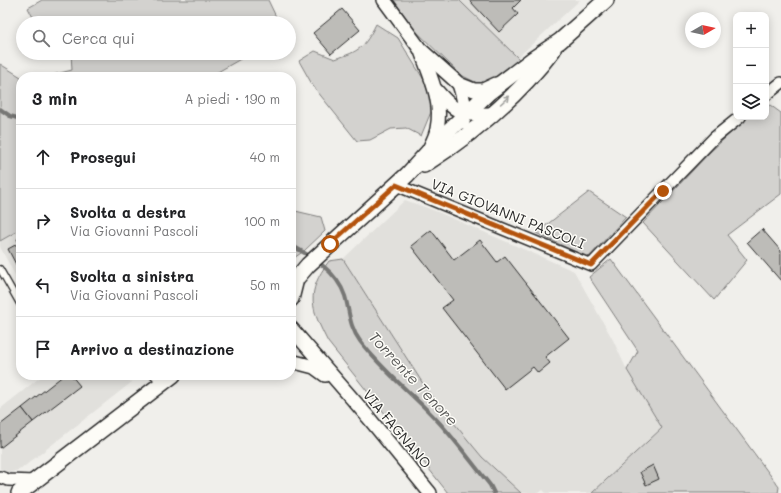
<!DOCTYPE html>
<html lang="it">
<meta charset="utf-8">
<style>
body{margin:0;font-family:Mali,sans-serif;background:#f6f6f6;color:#202124}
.controls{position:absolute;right:12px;top:12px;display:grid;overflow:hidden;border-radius:8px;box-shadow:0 2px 10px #0003}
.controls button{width:36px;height:36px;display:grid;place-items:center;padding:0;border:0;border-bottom:1px solid #e0e0e0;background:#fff;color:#202124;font:20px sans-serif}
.compass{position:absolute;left:685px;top:12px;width:36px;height:36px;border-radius:50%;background:#fff;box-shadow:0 2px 10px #0003;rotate:81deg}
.stop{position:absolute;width:12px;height:12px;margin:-9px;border:3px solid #b45309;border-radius:50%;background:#fff}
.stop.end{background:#b45309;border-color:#fff;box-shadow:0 1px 4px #0008}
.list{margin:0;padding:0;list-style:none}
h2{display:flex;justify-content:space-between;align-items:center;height:52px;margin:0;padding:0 16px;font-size:17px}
h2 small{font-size:13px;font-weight:400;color:#757577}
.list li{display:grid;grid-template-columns:26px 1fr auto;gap:12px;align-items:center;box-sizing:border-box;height:64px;padding:0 16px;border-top:1px solid #e0e0e0}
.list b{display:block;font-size:15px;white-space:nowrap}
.list p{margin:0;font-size:13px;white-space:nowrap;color:#757577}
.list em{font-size:13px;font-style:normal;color:#757577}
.icon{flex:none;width:22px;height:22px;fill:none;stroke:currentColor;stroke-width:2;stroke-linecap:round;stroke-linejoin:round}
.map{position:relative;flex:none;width:781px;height:493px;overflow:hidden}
.search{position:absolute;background:#fff;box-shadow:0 2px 10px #0003;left:16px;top:16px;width:280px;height:44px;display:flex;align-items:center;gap:10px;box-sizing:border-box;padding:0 14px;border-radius:22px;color:#757577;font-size:15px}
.panel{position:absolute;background:#fff;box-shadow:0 2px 10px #0003;left:16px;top:72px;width:280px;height:308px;border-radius:16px}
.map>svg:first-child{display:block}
.built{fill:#e1e0dc}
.green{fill:#d3d2cf;stroke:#7f7e7d}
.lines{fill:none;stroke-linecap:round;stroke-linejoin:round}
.stream{stroke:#777775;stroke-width:4}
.building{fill:#bdbcb8;stroke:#2b2b2b}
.service-casing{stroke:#2b2b2b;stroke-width:8}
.minor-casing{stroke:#2b2b2b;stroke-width:14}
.tertiary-casing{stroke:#2b2b2b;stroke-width:16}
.secondary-casing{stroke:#2b2b2b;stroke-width:18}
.service{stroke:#fdfcf7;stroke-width:5.5}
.minor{stroke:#fdfcf7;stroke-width:11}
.tertiary{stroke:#fdfcf7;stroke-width:13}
.secondary{stroke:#fdfcf7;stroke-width:15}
.oneway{stroke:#9e9e9b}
.route{stroke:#b45309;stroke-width:5}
.labels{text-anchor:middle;stroke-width:3;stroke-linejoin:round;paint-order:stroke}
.street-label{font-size:14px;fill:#2b2b2b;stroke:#fdfcf7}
.water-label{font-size:15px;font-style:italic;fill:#575756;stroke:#fdfcf7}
</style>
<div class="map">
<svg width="781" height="493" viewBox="0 0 781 493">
<rect width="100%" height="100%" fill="#f0efeb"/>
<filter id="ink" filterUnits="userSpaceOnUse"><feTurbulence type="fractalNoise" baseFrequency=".025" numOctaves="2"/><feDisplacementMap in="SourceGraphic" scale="8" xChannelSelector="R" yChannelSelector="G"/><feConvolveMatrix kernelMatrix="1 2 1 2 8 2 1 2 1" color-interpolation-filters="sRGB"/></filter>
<g filter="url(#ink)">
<!-- built -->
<g class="built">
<path d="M459,0h121l-63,58z"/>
<path d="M405,200l28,10 141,61 39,69 14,30 35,58 -70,65h-46l-3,-3 -4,3h-18l-39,-36 -53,-64 -86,-134z"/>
<path d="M21,229v57l-21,-39v-6z"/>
<path d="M43,375h81l-1,3 9,4 -111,87 -11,4 -10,-4v-60z"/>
</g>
<!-- green -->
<g class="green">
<path d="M42,0h226l11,23h-243l-8,-15z"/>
<path d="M394,0h65l61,60 -28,21 -13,3 -18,-9 -48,-47z"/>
<path d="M376,24l22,14 26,42 9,27 -12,29 -15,-8 -15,1 -21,11 -13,1 -44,-55 -14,-25 16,-10 20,8c25,-8 29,-11 41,-35z"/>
<path d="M71,53h180l-42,24h-165l28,-7z"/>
<path d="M0,64l21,13v152l-21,12z"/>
<path d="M770,105l11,8v81l-54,41 20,25 -33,40 -71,-77 67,-71 38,-35h18v-11z"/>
<path d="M589,192l37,25 -38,41 -52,-25z"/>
<path d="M291,210l30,7 4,14 -21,20 -13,9z"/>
<path d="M343,259l86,134 53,64 39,36h-73l-120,-151c-17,-33 -23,-49 1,-81z"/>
<path d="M611,259l168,228 -1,6h-186l70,-65 -35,-58 11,-19 -49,-74z"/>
</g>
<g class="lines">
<!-- stream -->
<g class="stream">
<path d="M0,109l10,7 11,3"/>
<path d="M291,245c21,12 46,26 54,51 5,17 4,30 15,45 21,28 48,49 72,74 21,21 39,47 58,70l4,8"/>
</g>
</g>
<!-- building -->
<g class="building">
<path d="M469,0h52l-8,8 5,6 -19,18z"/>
<path d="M342,9l18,21 -29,24 -18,-21z"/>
<path d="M762,229l19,22v30l-34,-39z"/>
<path d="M431,230l23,30 26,-20 17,22 8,-6 64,82 -24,19 5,6 -12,10 -5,-6 -28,22 -63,-81 11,-8 -42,-54z"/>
<path d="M21,237v37l-13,-25 11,-6 -2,-4z"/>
<path d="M64,375h7l9,11 -47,36 -11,-14z"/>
<path d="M22,408l11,14 -33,26v-23z"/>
<path d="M653,465l6,14 -13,6 -6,-13z"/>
</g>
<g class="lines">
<!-- service casing -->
<g class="service-casing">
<g id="service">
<path d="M0,269l21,37"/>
<path d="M153,375l8,9"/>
</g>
</g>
<!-- minor casing -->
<g class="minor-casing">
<g id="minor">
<path d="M766,95l15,-12"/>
<path d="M396,185l195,80 123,-127 26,-21"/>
<path d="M0,477l8,3 26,1"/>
</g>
</g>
<!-- tertiary casing -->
<g class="tertiary-casing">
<g id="tertiary">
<path d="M384,0l36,49 39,35 15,6h9l13,-6"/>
<path d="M421,51c9,25 22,51 16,78 -1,7 -5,14 -8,20"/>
<path d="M459,84c4,13 8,25 4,38"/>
<path d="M436,90c20,23 24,25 54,24"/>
<path d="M291,328l77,89 62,76"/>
<path d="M291,361l23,6 11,8"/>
</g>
</g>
<!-- secondary casing -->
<g class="secondary-casing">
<g id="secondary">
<path d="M424,165c47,-30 95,-70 129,-115"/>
<path d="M291,299l5,-20 12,-14 99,-90 31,-34 50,-48 45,-34 27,-18 46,-41"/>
<path d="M19,493l154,-118"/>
</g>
</g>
<!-- service -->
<use href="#service" class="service"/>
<!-- minor -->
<use href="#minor" class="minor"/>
<!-- tertiary -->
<use href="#tertiary" class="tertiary"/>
<!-- secondary -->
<use href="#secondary" class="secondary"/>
</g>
<!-- one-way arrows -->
<defs><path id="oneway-shaft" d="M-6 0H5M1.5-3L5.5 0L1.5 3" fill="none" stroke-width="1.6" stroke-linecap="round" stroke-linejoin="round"/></defs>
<use class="oneway" href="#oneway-shaft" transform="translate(505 100) rotate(-42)"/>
</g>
<g class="lines" filter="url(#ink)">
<!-- route -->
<path class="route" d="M330,244l66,-59 195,80 72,-74"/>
</g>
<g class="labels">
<!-- street labels -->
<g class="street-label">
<text transform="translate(508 214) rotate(22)" y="5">VIA GIOVANNI PASCOLI</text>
<text transform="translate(397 429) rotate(50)" y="5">VIA FAGNANO</text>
</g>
<!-- water labels -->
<g class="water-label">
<text transform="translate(413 379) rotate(47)" y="5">Torrente Tenore</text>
</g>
</g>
</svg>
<div class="controls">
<button>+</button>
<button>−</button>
<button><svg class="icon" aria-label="layers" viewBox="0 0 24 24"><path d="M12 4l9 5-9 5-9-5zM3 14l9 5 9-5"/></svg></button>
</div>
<svg class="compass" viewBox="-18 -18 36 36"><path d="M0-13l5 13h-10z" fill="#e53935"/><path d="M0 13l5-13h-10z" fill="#757577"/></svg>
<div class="stop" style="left:330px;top:244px"></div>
<div class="stop end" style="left:663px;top:191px"></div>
<div class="search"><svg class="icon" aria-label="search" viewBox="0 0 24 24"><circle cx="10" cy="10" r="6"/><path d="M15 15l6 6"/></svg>Cerca qui</div>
<section class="panel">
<h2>3 min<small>A piedi · 190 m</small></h2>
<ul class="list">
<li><svg class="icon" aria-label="ahead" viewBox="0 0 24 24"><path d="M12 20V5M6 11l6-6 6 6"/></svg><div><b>Prosegui</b></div><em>40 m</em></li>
<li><svg class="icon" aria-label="right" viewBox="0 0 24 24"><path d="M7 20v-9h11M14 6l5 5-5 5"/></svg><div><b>Svolta a destra</b><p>Via Giovanni Pascoli</p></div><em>100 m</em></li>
<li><svg class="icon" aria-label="left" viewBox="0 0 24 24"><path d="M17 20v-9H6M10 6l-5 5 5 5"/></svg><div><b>Svolta a sinistra</b><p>Via Giovanni Pascoli</p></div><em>50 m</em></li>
<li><svg class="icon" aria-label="arrive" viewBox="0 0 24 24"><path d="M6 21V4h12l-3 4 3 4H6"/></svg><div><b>Arrivo a destinazione</b></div></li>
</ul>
</section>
</div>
